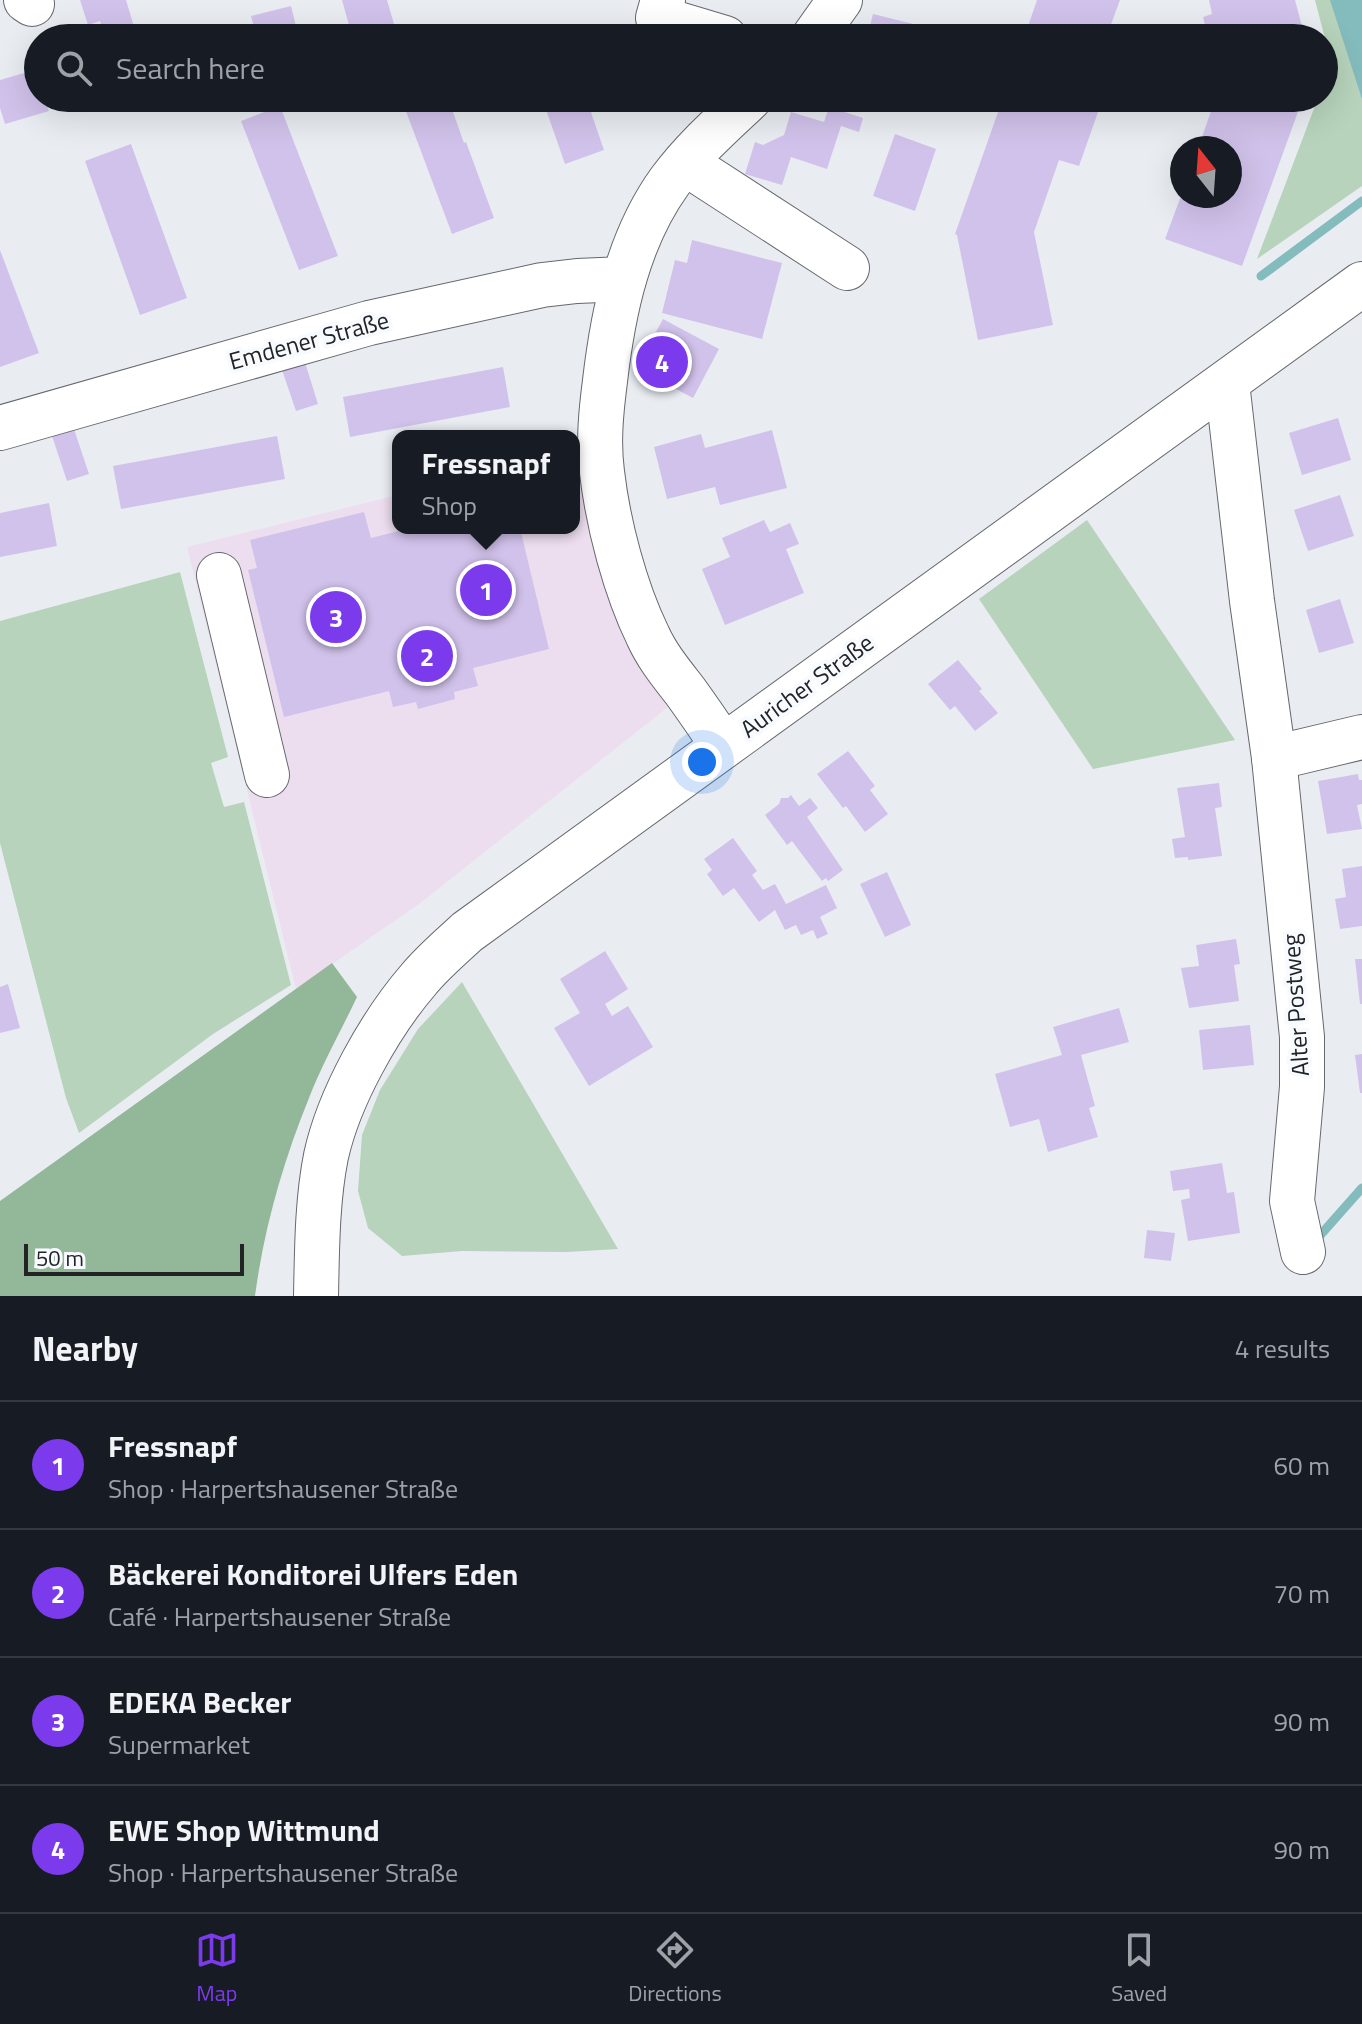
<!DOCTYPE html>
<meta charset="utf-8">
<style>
body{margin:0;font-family:"Titillium Web",sans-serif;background:#242831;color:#f1f3f6}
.compass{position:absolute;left:1170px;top:136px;width:72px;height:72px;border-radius:50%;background:#171b24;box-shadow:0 8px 32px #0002;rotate:343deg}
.scale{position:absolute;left:24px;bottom:20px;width:220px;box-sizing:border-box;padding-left:8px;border:4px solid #222325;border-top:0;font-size:22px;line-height:28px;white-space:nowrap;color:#222325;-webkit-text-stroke:6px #f7fafe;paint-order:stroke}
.you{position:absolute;left:702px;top:762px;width:28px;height:28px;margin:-20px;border:6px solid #fff;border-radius:50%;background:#1a73e8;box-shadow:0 0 0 12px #1a73e833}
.badge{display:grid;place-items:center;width:52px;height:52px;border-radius:50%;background:#7c3aed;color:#fff;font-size:26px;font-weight:700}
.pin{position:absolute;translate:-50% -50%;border:4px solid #fff;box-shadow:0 2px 8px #0006}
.popup{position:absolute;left:392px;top:430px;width:188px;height:104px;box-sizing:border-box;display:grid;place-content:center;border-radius:16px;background:#171b24;filter:drop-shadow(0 2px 6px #0005);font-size:26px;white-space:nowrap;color:#9ea1a6}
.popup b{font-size:30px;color:#f1f3f6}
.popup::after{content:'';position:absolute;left:50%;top:100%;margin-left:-16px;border:16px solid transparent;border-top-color:#171b24}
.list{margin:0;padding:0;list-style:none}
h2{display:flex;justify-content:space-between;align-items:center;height:104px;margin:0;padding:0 32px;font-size:34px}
h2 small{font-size:26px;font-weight:400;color:#9ea1a6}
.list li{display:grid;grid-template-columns:52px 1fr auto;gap:24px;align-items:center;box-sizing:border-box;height:128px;padding:0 32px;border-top:2px solid #363941}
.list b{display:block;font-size:30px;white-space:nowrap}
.list p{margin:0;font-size:26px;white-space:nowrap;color:#9ea1a6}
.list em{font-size:26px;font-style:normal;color:#9ea1a6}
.icon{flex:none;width:44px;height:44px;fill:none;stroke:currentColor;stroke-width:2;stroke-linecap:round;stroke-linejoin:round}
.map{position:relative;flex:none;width:1362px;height:1296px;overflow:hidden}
.search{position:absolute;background:#171b24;box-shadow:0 8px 32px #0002;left:24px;right:24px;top:24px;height:88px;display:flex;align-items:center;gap:20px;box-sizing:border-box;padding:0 28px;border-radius:44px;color:#9ea1a6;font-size:30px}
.sheet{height:616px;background:#171b24}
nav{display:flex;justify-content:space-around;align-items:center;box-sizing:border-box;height:112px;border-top:2px solid #363941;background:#171b24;font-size:22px;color:#9ea1a6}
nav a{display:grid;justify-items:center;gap:4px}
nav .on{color:#7c3aed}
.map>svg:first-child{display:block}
.commercial{fill:#ecddef}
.green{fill:#b7d3bb}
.forest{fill:#93b799}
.water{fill:#84bbbd}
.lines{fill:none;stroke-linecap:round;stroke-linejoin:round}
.stream{stroke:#84bbbd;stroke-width:9}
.building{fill:#d1c2eb}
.minor-casing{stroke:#65686d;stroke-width:46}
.minor{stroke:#fff;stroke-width:44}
.labels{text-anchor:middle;stroke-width:8;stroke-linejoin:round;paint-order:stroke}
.street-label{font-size:24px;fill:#222325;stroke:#f7fafe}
</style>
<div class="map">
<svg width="1362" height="1296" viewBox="0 0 1362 1296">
<rect width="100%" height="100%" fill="#e9edf2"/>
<!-- commercial -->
<path class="commercial" d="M575,450l48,171 19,46 26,40 -249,197 -123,85 -109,-442 211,-52v33h176z"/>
<!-- green -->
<g class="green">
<path d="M1315,0h47v186l-105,73 61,-161h6v-17l7,-19z"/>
<path d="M1087,520l148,220 -142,29 -114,-170z"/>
<path d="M180,572l48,185 -17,6 13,44 20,-5 47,183 -78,49 -134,99 -13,-35 -66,-255v-222z"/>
<path d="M462,982l156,267 -51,3 -105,-1 -60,5 -34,-28 -10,-37 4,-56 18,-45 38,-61z"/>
</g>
<!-- forest -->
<path class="forest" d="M332,963l25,34c-16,34 -35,67 -48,101 -26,64 -45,130 -54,198h-255v-95z"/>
<!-- water -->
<path class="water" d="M1330,0h32v99z"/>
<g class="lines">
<!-- stream -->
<g class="stream">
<path d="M1261,276l101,-75"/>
<path d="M1316,1240l46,-52"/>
</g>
</g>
<!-- building -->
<g class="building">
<path d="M80,0h46l9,30 -30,8 -5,-17 -12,4z"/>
<path d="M342,0h45l7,24 -42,12z"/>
<path d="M1037,0h83l-14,38h-82z"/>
<path d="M1209,0h86l10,38h-97l-5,-21 9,-3z"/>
<path d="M291,6l8,32h-42l-6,-22z"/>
<path d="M873,14l81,20v4h-87z"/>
<path d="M38,69v29h7l4,13 -44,13 -5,-16v-28z"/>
<path d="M401,98h47l16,45 2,-1 28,76 -42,16z"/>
<path d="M542,98h44l18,52 -39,14z"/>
<path d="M1003,98h100l-24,68 -20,-6 -25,72 19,93 -75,15 -21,-105 -2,-1z"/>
<path d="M1208,98h95l-61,168 -77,-27 16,-43h49v-48h-32l16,-45 -7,-3z"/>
<path d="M280,106l58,150 -39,14 -58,-149z"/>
<path d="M829,107l34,11 -4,14 -18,-6 -14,43 -36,-12 -9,28 -37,-11 10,-32 8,3 21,-10 7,-23 33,10z"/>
<path d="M895,134l41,15 -21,62 -42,-15z"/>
<path d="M131,144l56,154 -47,17 -55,-154z"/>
<path d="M692,240l90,23 -20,76 -100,-26 13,-53 12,3z"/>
<path d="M0,250l39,103 -39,14z"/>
<path d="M663,319l56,30 -26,49 -51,-27 13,-23 -6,-3z"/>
<path d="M303,356l15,48 -22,7 -16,-47z"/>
<path d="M503,367l7,40 -160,30 -7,-40z"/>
<path d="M1338,418l13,42 -49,15 -13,-42z"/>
<path d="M73,426l16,48 -22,7 -16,-48z"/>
<path d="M772,430l15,58 -67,17 -5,-18 -48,12 -13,-52 47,-13 4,14z"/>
<path d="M277,436l8,43 -164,30 -8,-43z"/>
<path d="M1340,495l14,41 -46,15 -14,-41z"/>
<path d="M49,503l8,43 -57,11v-44z"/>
<path d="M364,512l7,26 40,-10h109l29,121 -76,19 5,18 -24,6 1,7 -37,10 -2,-7 -23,5 -4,-16 -105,26 -36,-147 9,-2 -7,-28z"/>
<path d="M764,520l6,12 20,-9 9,21 -13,5 18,44 -79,32 -23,-56 28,-12 -8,-19z"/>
<path d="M1340,599l14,44 -35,10 -13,-43z"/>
<path d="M958,660l24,29 -3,2 19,22 -23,18 -20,-25 -5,4 -22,-26z"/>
<path d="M848,751l27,35 -5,4 18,24 -23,18 -19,-26 -3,2 -26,-34z"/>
<path d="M1358,774l1,6h3v24l-5,1 5,24 -35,5 -9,-53z"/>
<path d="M1219,783l3,24 -7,1 7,48 -34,4v-3l-13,1 -3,-19 13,-2 -8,-49z"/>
<path d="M791,795l8,11 11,-8 8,10 -11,9 36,53 -15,11 -2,-3 -4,3 -30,-40 -5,4 -22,-30 14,-11 2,-6h7z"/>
<path d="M733,838l24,33 -5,4 11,15 12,-6 11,20 40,-19 11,23 -17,9 8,17 -11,5 -4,-9 -12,5 -5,-10 -11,5 -10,-20 -16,12 -25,-34 -11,8 -16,-22 5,-4 -8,-11z"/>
<path d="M1362,866v60l-22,3 -5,-30 11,-2 -4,-28z"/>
<path d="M887,872l24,53 -26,12 -25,-53z"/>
<path d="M1236,939l4,25 -6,1 5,36 -50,7 -8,-40 18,-2 -3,-21z"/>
<path d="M605,951l23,38 -23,15 7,12 16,-10 25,41 -64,39 -35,-58 26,-15 -20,-34z"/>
<path d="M1355,959h7v45h-2z"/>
<path d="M8,984l12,44 -20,5v-46z"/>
<path d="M1119,1008l10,34 -48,13 14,51 -6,2 9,29 -50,15 -9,-33 -29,8 -15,-53 67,-19 -9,-28z"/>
<path d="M1250,1025l4,40 -51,5 -4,-40z"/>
<path d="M1362,1054v39h-2l-5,-38z"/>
<path d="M1222,1163l5,30 7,-1 6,41 -52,8 -7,-41 9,-2 -1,-9 -16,2 -3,-20z"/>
<path d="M1147,1230l28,3 -4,28 -27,-3z"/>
</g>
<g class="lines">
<!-- minor casing -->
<g class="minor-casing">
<g id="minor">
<path d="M26,0l6,4"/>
<path d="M663,0l-5,18 67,20"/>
<path d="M813,38l27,-38"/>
<path d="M685,163l162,105"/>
<path d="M1227,383l25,218 22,157 28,279v50l-10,114 11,51"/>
<path d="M0,428l369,-105 173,-38 35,-4 47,-2"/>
<path d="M219,575l48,200"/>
<path d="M723,746c-12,-18 -25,-37 -38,-55 -14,-18 -28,-35 -37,-55 -23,-47 -40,-112 -46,-164 -4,-30 -1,-60 3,-91 8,-69 23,-142 65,-200 23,-31 52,-57 80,-83"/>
<path d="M1274,758l88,-21"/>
<path d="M316,1296c1,-46 1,-95 10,-140 13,-59 54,-132 93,-177 14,-17 32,-32 48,-47l895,-648"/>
</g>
</g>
<!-- minor -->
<use href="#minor" class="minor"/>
</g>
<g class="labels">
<!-- street labels -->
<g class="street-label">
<text transform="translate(309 341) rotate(-15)" y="8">Emdener Straße</text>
<text transform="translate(807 686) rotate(-36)" y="8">Auricher Straße</text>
<text transform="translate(1296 1005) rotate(-94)" y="8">Alter Postweg</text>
</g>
</g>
</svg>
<svg class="compass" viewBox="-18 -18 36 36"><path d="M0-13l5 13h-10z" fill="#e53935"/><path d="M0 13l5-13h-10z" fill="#9ea1a6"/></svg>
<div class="scale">50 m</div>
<div class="you"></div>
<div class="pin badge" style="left:486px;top:590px">1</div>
<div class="popup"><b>Fressnapf</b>Shop</div>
<div class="pin badge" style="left:427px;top:656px">2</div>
<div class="pin badge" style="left:336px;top:617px">3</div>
<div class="pin badge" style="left:662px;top:362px">4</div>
<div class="search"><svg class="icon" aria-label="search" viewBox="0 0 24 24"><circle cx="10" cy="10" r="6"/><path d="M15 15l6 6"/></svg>Search here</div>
</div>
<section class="sheet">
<h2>Nearby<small>4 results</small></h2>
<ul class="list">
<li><span class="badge">1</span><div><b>Fressnapf</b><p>Shop · Harpertshausener Straße</p></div><em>60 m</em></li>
<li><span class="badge">2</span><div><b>Bäckerei Konditorei Ulfers Eden</b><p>Café · Harpertshausener Straße</p></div><em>70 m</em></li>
<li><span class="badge">3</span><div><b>EDEKA Becker</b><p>Supermarket</p></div><em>90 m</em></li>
<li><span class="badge">4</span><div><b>EWE Shop Wittmund</b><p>Shop · Harpertshausener Straße</p></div><em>90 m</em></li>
</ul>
</section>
<nav>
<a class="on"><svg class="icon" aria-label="map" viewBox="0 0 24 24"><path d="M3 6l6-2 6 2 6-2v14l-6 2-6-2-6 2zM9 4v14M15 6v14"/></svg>Map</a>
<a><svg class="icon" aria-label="directions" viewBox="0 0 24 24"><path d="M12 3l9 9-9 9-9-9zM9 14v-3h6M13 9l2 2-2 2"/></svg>Directions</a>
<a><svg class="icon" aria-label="saved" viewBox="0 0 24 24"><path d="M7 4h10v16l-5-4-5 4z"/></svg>Saved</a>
</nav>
